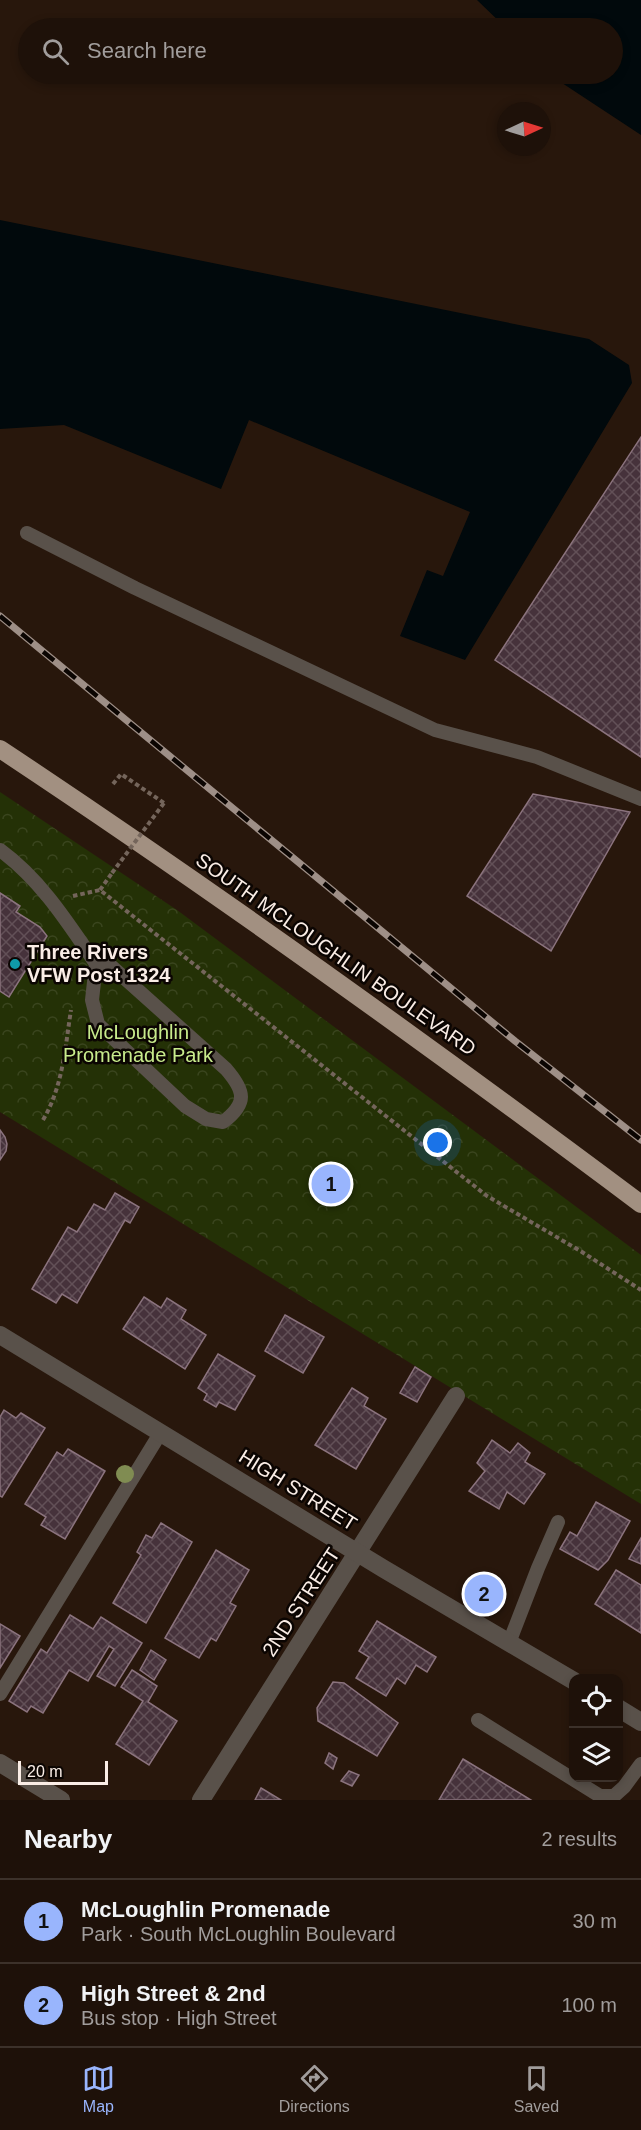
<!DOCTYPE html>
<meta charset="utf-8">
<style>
body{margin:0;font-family:Helvetica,sans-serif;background:#261a12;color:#f1f3f6}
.controls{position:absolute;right:18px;bottom:18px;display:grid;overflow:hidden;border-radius:12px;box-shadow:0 3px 9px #0003}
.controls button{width:54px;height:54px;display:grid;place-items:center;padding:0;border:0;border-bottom:2px solid #3c312a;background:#1e1109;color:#f1f3f6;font:30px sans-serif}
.compass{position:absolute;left:497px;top:102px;width:54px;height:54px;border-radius:50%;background:#1e1109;box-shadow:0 3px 9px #0003;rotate:86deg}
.scale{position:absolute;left:18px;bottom:15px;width:90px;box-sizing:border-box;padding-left:6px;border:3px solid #faede6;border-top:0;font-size:16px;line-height:21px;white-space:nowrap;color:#faede6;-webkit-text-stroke:4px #0b0502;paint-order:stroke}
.you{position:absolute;left:438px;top:1143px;width:21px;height:21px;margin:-15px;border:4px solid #fff;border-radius:50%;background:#1a73e8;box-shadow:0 0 0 9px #1a73e833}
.badge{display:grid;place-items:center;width:39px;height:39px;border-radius:50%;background:#99b5fd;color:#111;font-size:20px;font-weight:700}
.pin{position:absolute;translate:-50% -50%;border:3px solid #fff;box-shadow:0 2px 6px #0006}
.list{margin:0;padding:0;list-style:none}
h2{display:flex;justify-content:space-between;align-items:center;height:78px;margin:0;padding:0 24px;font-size:26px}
h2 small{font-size:20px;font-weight:400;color:#a19d9c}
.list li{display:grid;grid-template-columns:39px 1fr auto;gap:18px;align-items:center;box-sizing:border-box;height:84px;padding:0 24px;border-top:2px solid #3c312a}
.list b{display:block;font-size:22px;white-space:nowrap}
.list p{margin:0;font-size:20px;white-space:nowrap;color:#a19d9c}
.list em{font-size:20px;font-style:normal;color:#a19d9c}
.icon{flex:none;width:33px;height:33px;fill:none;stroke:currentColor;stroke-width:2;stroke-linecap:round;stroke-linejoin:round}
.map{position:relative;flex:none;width:641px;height:1800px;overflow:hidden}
.search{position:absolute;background:#1e1109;box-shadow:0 3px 9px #0003;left:18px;right:18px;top:18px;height:66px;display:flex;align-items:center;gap:15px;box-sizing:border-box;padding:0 21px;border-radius:33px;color:#a19d9c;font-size:22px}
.sheet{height:246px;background:#1e1109}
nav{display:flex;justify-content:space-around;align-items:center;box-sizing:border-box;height:84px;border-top:2px solid #3c312a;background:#1e1109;font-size:16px;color:#a19d9c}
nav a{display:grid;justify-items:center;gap:3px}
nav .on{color:#99b5fd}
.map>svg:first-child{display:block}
.park{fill:url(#park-crowns)}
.water{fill:#01090c}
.building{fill:url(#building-cross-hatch);stroke:#8b737e;stroke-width:1.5}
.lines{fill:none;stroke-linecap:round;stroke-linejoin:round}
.path{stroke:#74655b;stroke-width:4;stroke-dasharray:4.5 3;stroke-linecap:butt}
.service{stroke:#59514a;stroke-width:14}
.minor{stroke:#59514a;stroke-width:18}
.tertiary{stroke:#59514a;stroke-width:18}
.trunk{stroke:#a29081;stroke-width:18}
.rail-casing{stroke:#9e8f87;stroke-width:7}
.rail{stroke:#0b0502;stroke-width:4.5;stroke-dasharray:14;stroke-linecap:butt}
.path-bridge{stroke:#74655b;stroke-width:4;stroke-dasharray:4.5 3;stroke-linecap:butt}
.tree{fill:#808c52}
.culture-dot{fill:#0f9aa8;stroke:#0b0502;stroke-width:2}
.labels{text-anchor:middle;stroke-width:5;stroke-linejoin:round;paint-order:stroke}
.poi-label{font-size:20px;font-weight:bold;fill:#faede6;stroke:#0b0502;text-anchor:start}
.street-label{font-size:20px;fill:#faede6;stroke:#0b0502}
.park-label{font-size:20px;fill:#c8eb8c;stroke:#0b0502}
</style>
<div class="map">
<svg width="641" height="1800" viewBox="0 0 641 1800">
<defs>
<pattern id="park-crowns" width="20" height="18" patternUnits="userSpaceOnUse" patternTransform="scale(1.5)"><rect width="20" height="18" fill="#243106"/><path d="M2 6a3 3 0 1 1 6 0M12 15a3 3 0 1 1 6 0" fill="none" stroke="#3a451e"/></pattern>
<pattern id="building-cross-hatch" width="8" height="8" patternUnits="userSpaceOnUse" patternTransform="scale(1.5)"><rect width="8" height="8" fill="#46323b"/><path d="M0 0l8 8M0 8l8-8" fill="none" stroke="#625057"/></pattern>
</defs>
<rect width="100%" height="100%" fill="#28170c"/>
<!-- park -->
<path class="park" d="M0,792l177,118 464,345v249l-641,-392z"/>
<!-- water -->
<g class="water">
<path d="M477,0h164v135l-82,-54 -8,-7h61v-46h-106z"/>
<path d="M0,220l589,119 40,26 3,18 -167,277 -65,-24 27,-66 16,6 27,-64 -221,-92 -28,69 -157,-64 -64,4z"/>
</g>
<!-- building -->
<g class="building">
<path d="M641,437v320l-146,-97z"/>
<path d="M533,794l97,18 -79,139 -84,-55z"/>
<path d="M0,893l20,13 -4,6 24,15 7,9 -38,61 -9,-6z"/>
<path d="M0,1130l5,7 2,7 -1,7 -6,9z"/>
<path d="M115,1193l24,14 -9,16 -5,-3 -48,83 -15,-9 -6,9 -24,-14 36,-62 9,5 17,-28 11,6z"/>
<path d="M144,1297l17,11 6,-10 19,12 -5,9 25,16 -21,34 -62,-40z"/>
<path d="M285,1315l39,22 -21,36 -38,-22z"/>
<path d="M218,1354l37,22 -20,34 -16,-8 -3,5 -12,-7 3,-6 -9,-6z"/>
<path d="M415,1367l16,10 -14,25 -17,-9z"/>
<path d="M352,1388l16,10 -4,8 22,13 -30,50 -41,-24z"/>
<path d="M4,1410l12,8 5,-5 24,15 -43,69 -2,-1v-79z"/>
<path d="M492,1440l18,13 8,-10 12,10 -5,9 20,12 -21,30 -17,-12 -8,17 -30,-18 16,-20 -8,-8z"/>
<path d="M68,1449l37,22 -40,68 -24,-14 5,-8 -21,-13 32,-52 6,4z"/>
<path d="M596,1502l34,19 -22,39 -10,10 -38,-21 10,-17 7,4z"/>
<path d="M161,1523l31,19 -46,81 -33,-20 28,-48 -4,-3 9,-17 6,3z"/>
<path d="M641,1538v26l-12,-5z"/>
<path d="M216,1550l33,20 -19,33 6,3 -20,35 -5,-3 -12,20 -34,-20z"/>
<path d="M616,1570l25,15v48l-46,-29z"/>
<path d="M70,1615l23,14 8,-12 41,26 -27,43 -18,-10 17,-27 -5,-3 -21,35 -19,-11 -26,43 -12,-7 -4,6 -18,-11 32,-52 6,4z"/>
<path d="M377,1621l59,36 -9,15 -11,-7 -11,19 -8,-6 -11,18 -30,-18 13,-21 -10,-6z"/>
<path d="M0,1624l20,12 -20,32z"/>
<path d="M151,1650l15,10 -12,20 -14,-10z"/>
<path d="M132,1670l25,16 -9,16 29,19 -28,44 -33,-21 27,-43 -22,-14z"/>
<path d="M333,1682l11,1 54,40 -21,33 -59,-35 -1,-13z"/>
<path d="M329,1753l8,5 -4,11 -8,-6z"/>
<path d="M463,1759l68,41h-92z"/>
<path d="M349,1771l10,4 -7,11 -11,-5z"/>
<path d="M261,1788l20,12h-26z"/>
</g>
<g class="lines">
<!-- path -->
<g class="path">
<path d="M113,784l8,-10 43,29"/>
<path d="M100,890l12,-17"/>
<path d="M73,896l27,-6 387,306 95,56 59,38"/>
<path d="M43,1120c20,-34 22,-72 28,-110"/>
</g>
<!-- service -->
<g class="service">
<path d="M27,533l108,55 300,142 102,27 104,42"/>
<path d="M0,850c41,30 68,73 96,114l-4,36 6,24 87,82 21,13 17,3c25,-19 22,-31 3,-53l-115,-103 -15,-2"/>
<path d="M509,1643l29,-75 20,-46"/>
<path d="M0,1694l161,-262"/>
<path d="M478,1720l122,76h14l10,-9 17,-23"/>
</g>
<!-- minor -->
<path class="minor" d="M201,1800l255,-404"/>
<!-- tertiary -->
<g class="tertiary">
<path d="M0,1335l384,234 190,112"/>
<path d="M618,1708l23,14"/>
<path d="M0,1763l61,37"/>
</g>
<!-- trunk -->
<path class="trunk" d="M0,749c219,145 431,298 641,455"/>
<!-- rail casing -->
<g class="rail-casing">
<path id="rail" d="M0,616l515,425 126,99"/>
</g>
<!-- rail -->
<use href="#rail" class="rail"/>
<!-- path-bridge -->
<path class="path-bridge" d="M112,873l52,-70"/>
</g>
<!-- trees -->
<circle class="tree" cx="125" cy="1474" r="9"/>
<!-- markers -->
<circle class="culture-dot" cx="15" cy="964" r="6"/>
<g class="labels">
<!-- poi labels -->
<g class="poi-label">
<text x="27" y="959">Three Rivers<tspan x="27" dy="23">VFW Post 1324</tspan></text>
</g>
<!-- street labels -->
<g class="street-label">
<text transform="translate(336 954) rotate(35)" y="7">SOUTH MCLOUGHLIN BOULEVARD</text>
<text transform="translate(298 1490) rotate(32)" y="7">HIGH STREET</text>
<text transform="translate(301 1602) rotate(-57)" y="7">2ND STREET</text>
</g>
<!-- park labels -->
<g class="park-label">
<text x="138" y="1039">McLoughlin<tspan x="138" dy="23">Promenade Park</tspan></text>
</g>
</g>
</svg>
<div class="controls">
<button><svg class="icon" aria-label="locate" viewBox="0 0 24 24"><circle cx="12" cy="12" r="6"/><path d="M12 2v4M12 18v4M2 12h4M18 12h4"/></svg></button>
<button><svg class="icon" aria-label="layers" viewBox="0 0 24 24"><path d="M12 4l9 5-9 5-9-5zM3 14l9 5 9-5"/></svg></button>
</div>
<svg class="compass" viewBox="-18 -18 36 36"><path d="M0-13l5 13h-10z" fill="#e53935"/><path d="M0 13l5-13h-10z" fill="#a19d9c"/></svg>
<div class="scale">20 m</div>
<div class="you"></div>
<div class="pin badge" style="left:331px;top:1184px">1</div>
<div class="pin badge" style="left:484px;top:1594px">2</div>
<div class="search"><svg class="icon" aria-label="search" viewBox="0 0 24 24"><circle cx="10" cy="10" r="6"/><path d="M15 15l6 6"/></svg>Search here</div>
</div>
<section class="sheet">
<h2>Nearby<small>2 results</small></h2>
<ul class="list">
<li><span class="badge">1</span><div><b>McLoughlin Promenade</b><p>Park · South McLoughlin Boulevard</p></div><em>30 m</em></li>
<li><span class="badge">2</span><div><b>High Street &amp; 2nd</b><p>Bus stop · High Street</p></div><em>100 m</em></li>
</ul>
</section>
<nav>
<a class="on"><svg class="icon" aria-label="map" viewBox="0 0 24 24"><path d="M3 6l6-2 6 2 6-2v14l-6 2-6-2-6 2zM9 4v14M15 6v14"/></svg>Map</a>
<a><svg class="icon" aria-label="directions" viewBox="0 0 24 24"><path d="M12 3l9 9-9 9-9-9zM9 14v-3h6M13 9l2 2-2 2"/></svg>Directions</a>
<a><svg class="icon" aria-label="saved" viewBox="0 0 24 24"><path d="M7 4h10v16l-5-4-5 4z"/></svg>Saved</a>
</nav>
